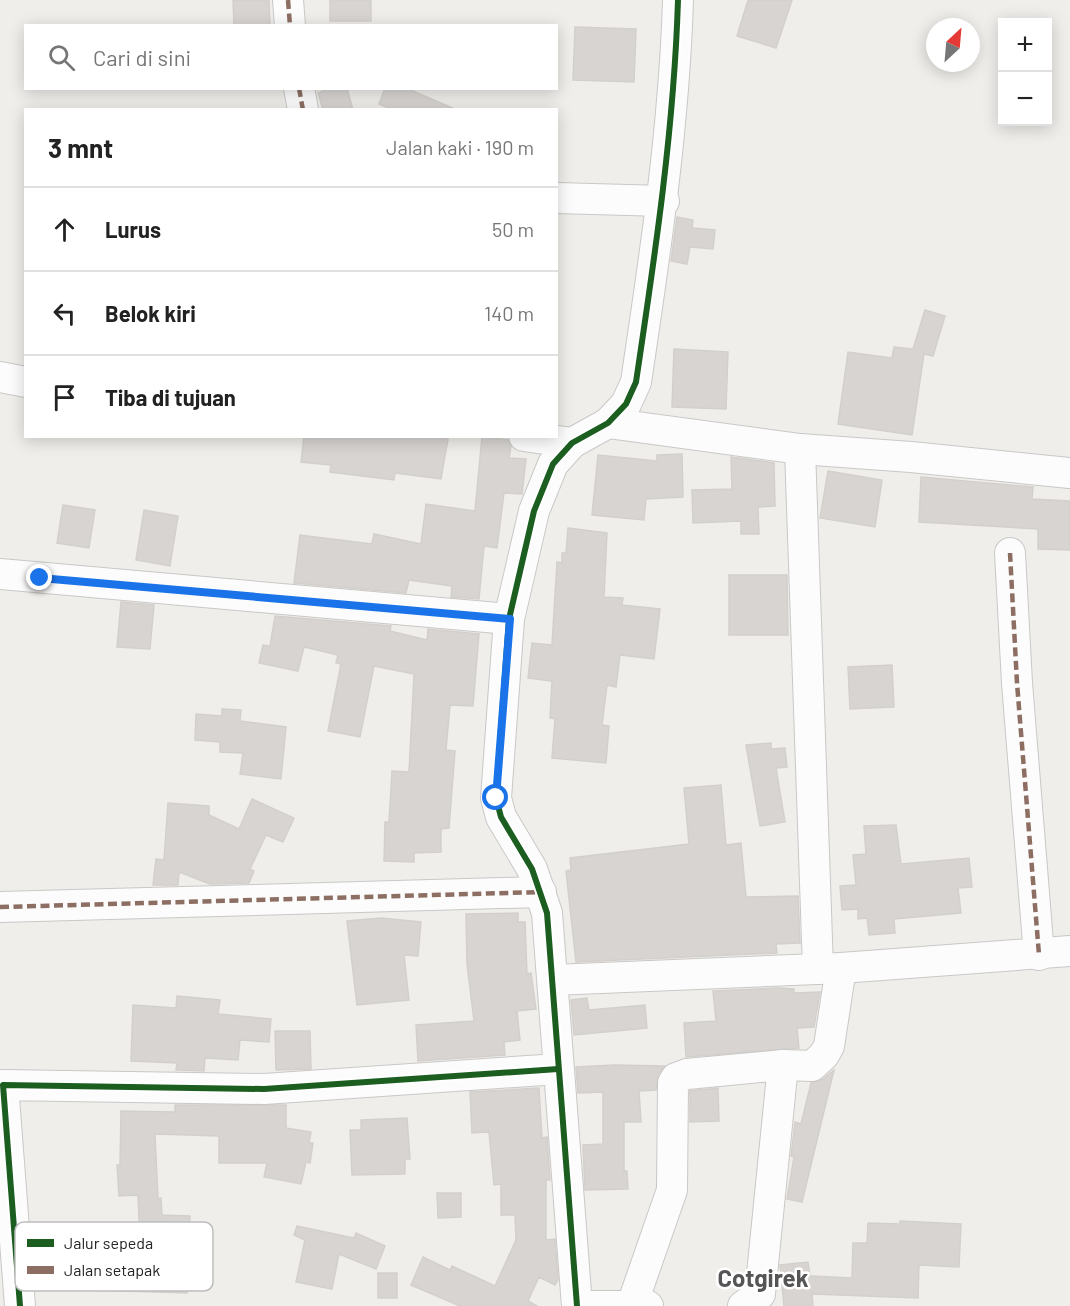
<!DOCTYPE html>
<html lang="id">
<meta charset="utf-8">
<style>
body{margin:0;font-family:Barlow,sans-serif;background:#f6f6f6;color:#222}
.controls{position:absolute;right:18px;top:18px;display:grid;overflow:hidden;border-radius:0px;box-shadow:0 3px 15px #0003}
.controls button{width:54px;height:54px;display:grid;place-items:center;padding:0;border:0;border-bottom:2px solid #e0e0e0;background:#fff;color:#222;font:30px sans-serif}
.compass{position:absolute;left:926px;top:18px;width:54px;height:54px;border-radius:50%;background:#fff;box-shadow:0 3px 15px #0003;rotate:26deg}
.stop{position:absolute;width:18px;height:18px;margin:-14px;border:4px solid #1a73e8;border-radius:50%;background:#fff}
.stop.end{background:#1a73e8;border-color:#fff;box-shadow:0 2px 6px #0008}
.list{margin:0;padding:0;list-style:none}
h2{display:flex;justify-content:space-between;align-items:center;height:78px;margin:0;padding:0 24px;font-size:26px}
h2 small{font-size:20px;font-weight:400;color:#767676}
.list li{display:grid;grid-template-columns:39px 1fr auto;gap:18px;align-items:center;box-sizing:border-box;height:84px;padding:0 24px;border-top:2px solid #e0e0e0}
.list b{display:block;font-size:22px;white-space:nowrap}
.list em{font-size:20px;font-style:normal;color:#767676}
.icon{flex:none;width:33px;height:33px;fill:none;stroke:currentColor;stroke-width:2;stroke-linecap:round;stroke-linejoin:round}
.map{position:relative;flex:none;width:1070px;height:1306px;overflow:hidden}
.search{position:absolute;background:#fff;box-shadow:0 3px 15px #0003;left:24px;top:24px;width:534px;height:66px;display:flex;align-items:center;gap:15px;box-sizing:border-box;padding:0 21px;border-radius:0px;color:#767676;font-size:22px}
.panel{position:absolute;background:#fff;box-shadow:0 3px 15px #0003;left:24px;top:108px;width:534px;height:330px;border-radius:0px}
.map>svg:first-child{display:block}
.building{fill:#d7d4d2;stroke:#d3d0cc;stroke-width:1.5}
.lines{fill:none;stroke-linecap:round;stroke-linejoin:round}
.minor-casing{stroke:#c9c8c7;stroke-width:32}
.minor{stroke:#fdfcfc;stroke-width:30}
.quiet{stroke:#8d6e63;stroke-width:4.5;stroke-dasharray:9 4.5;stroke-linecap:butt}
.cycleway-casing{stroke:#fff;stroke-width:10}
.cycleway{stroke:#1b5e20;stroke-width:6}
.route{stroke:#1a73e8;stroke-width:8}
.labels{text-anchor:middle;stroke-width:5;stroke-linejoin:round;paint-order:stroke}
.quarter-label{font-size:24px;font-weight:bold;fill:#555;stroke:#fff}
.key{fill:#fff;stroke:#bdbdbd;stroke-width:1.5}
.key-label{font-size:16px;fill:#222}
</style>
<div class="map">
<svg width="1070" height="1306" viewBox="0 0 1070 1306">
<rect width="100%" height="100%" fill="#f0eeeb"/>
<!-- building -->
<g class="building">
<path d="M233,0h36l1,26h-36z"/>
<rect x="330" y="0" width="41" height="21"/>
<path d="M748,0h44l-16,48 -39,-12z"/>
<path d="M575,27l61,2 -2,53 -61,-2z"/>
<path d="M331,88h16l6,22h-30l-5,-17z"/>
<path d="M385,88h21l51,22h-63l-15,-6z"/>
<path d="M677,217l16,3 -1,8 23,2 -2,19 -23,-2 -3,17 -16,-3z"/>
<path d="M925,310l20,6 -12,40 -9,-2 -12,81 -74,-11 10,-72 44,6 2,-11 19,2z"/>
<path d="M674,349l54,3 -2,57 -54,-2z"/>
<path d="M304,436h126l18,3 -7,40 -46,-6 -1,7 -64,-8 1,-7 -30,-3z"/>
<path d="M482,436l26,4 3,6 -2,12 17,1 -4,35 -18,-1 -7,55 -13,-2 -5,53 -28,-2 1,-11 -43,-6 -3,13 -112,-10 6,-48 72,9 2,-10 47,10 5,-40 49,7z"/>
<path d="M682,454l1,43 -37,2 -2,21 -52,-5 6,-60 59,6v-6z"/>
<path d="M731,457l43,6 1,43 -17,1 1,27h-18v-13l-48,2 -1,-33 40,-1z"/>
<path d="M828,471l54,9 -7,47 -55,-9z"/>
<path d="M921,477l112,10 -1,12 38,2v49l-32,-1v-20l-119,-7z"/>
<path d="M63,505l32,5 -6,38 -32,-5z"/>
<path d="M144,510l34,6 -8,50 -34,-6z"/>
<path d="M568,528l39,5 -3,64 19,1 -1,7 38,4 -6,50 -34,-4 -4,32 -9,-2 -5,40 7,1 -3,37 -54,-5 3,-39 -5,-1 2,-37 -24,-3 4,-35 20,2 5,-83 5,1v-10h4z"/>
<path d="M729,575h58l1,60h-59z"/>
<path d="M121,602l33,3 -4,44 -33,-2z"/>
<path d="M275,616l116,10 -1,5 37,9 1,-11 51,5 -6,72 -23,-1 -4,45 9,1 -6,77 -8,1v23l-27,1v9l-30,-1 1,-39h4l3,-51 17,1 5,-98 -40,-8 -14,71 -32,-6 13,-67 -5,-1 2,-8 -34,-8 -6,24 -39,-8 4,-18 7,1z"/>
<path d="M892,665l2,42 -44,2 -2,-42z"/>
<path d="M222,709l19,1 -1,11 46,6 -5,52 -41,-5 3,-21 -23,-1v-10l-25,-2 1,-26 26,2z"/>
<path d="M771,743v6l14,-1 2,19 -11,1 9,54 -25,4 -14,-81z"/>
<path d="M721,785l5,60 15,-2 5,54 52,-1 2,47 -24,1 1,9 -201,9 -10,-91 5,-1 -1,-12 119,-14 -5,-56z"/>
<path d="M252,799l42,19 -11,24 -17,-7 -16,34 4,2 -5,12 -39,1 -31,-12 -1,13h-25l3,-26 8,1 4,-57 41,3v9l30,14z"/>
<path d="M896,825l5,39 68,-6 3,29 -14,1 3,25 -67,6 1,14 -26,2 -2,-17 -9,1v-10l-16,1 -2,-24 16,-1 -3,-30 13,-1 -2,-28z"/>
<path d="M518,913v9h7l2,52 4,-1 5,36 -19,2 3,29 -16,2 1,13 -87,6 -2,-36 58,-4 -7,-57 -1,-50z"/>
<path d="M381,918l40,4 -3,34 -14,-1 5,45 -52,5 -10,-84z"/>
<path d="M778,988l16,1v4l26,-1 -6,35 -17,1 2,20 -113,9 -2,-34 32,-2 -3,-30z"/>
<path d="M177,996l43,4 -2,14 53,5 -2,23 -29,-2 -2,20 -33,-2 -1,13 -28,-1 1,-7 -46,-2 2,-56 43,3z"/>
<path d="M587,998l2,12 56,-5 2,23 -73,7 -3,-35z"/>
<path d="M275,1031h35l1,38 -35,1z"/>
<path d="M614,1065l51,1 -7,9 -2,15 -17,1 2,31h-17v49h3l1,18 -43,1 -2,-45 20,-1v-52l-25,1 -2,-26z"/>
<path d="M834,1070l-32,132 -15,-3 7,-42 -3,-1 4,-34 6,2 10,-41 12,-4z"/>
<path d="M539,1088l3,50 5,-1 3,43h-4v60l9,-1 3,41 -3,5 -16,-8 -11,24 9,5h-77l-49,-21 12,-28 27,13 2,-4 43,20 21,-46 -1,-25h-14v-31l-7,1 -5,-53 -17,1 -2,-41z"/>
<path d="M718,1088l1,33 -29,1v-31z"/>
<path d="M175,1105h111v23l25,4 -2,11h4l-3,20 -4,-1 -5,22 -37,-7 3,-14h-48v-27l-64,-2 3,65 3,-1 1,17 28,1 -3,77 -97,-3 -1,-26h52l-3,-69 -19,1 -2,-31h3l1,-54 54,1z"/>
<path d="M407,1118l3,41h-5v15l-53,1 -2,-45h11v-10z"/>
<path d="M437,1193h24v24l-23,1z"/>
<path d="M900,1221l61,3 -2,43 -40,-2 -1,33 -106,-4 1,12h-29l-4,-41 28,-3 2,14 42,2 1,-35h14l1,-20 32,1z"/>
<path d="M297,1226l57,12 2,-5 29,13 -9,23 -37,-15 -7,35 -36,-7 9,-42 -11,-5z"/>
<rect x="378" y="1273" width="19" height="25"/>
</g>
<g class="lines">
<!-- minor casing -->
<g class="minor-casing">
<g id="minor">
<path d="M288,0l2,26"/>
<path d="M299,88l4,22"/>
<path d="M556,198l108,3"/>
<path d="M0,377l26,5"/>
<path d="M608,423l192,26 111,8 159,16"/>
<path d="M524,436l48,7"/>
<path d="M800,449l18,520"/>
<path d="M1010,553l7,130 22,272"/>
<path d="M0,574l509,45"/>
<path d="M0,907l541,-15"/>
<path d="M553,980l288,-12 229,-17"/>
<path d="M632,1305l40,-115 1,-107 3,-5 11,-4 96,-9 29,1 12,-11 5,-9 12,-78"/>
<path d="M20,1306l-17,-221 261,4 294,-20"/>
<path d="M577,1306l-30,-393 -15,-44 -31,-52 -5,-19 13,-179 25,-108 19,-47 19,-21 36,-20 18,-19 10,-22c19,-127 38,-253 42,-382"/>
<path d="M577,1306h71"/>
<path d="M743,1306l17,-12 23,-229"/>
</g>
</g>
<!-- minor -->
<use href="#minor" class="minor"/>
<!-- quiet -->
<g class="quiet">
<path d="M288,0l2,26"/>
<path d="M299,88l4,22"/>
<path d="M1010,553l7,130 22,272"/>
<path d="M0,907l541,-15"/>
</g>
<!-- cycleway casing -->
<g class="cycleway-casing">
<g id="cycleway">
<path d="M20,1306l-17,-221 261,4 294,-20"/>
<path d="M577,1306l-30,-393 -15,-44 -31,-52 -5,-19 13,-179 25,-108 19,-47 19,-21 36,-20 18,-19 10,-22c19,-127 38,-253 42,-382"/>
</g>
</g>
<!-- cycleway -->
<use href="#cycleway" class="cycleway"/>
</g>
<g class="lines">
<!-- route -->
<path class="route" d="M40,578l470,41 -14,179"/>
</g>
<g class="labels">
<!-- quarter labels -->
<g class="quarter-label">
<text x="763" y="1287">Cotgirek</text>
</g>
</g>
<!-- legend -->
<rect x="15" y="1222" width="198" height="69" rx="9" class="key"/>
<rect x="27" y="1239" width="27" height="8" fill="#1b5e20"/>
<rect x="27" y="1266" width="27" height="8" fill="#8d6e63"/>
<g class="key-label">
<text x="64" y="1249">Jalur sepeda</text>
<text x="64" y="1276">Jalan setapak</text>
</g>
</svg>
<div class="controls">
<button>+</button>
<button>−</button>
</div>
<svg class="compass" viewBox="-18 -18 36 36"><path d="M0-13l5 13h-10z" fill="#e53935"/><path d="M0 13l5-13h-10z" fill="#767676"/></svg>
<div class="stop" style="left:496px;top:798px"></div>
<div class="stop end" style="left:40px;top:578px"></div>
<div class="search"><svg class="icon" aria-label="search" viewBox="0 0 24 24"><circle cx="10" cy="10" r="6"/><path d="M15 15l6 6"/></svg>Cari di sini</div>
<section class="panel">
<h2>3 mnt<small>Jalan kaki · 190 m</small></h2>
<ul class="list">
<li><svg class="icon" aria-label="ahead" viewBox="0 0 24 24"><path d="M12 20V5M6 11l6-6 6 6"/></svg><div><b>Lurus</b></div><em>50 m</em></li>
<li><svg class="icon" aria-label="left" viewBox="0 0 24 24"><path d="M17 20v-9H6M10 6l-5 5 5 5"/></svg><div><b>Belok kiri</b></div><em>140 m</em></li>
<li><svg class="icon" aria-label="arrive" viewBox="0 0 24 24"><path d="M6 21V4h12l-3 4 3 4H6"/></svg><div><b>Tiba di tujuan</b></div></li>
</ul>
</section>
</div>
